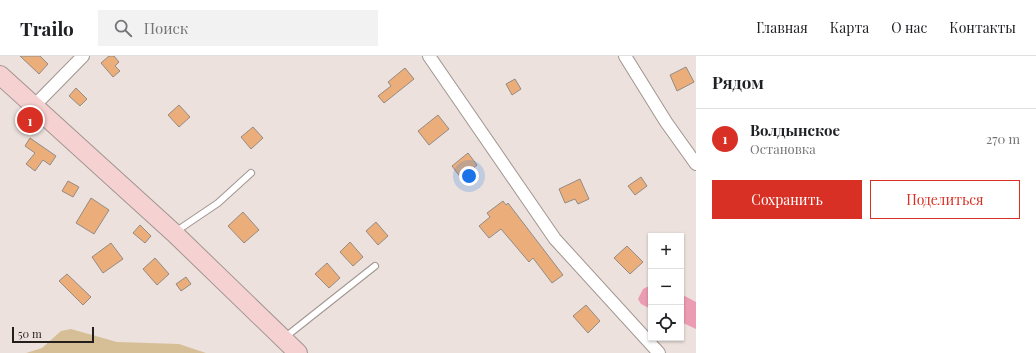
<!DOCTYPE html>
<html lang="ru">
<meta charset="utf-8">
<style>
body{margin:0;font-family:"Playfair Display",serif;background:#f2f2f2;color:#202124}
.controls{position:absolute;right:12px;bottom:12px;display:grid;overflow:hidden;border-radius:0px;box-shadow:0 1px 3px #0004}
.controls button{width:36px;height:36px;display:grid;place-items:center;padding:0;border:0;border-bottom:1px solid #e0e0e0;background:#fff;color:#202124;font:20px sans-serif}
.scale{position:absolute;left:12px;bottom:10px;width:82px;box-sizing:border-box;padding-left:4px;border:2px solid #231f1d;border-top:0;font-size:11px;line-height:14px;white-space:nowrap;color:#231f1d;-webkit-text-stroke:3px #ece1dd;paint-order:stroke}
.you{position:absolute;left:469px;top:120px;width:14px;height:14px;margin:-10px;border:3px solid #fff;border-radius:50%;background:#1a73e8;box-shadow:0 0 0 6px #1a73e833}
.badge{display:grid;place-items:center;width:26px;height:26px;border-radius:50%;background:#d93025;color:#fff;font-size:13px;font-weight:700}
.pin{position:absolute;translate:-50% -50%;border:2px solid #fff;box-shadow:0 1px 4px #0006}
.list{margin:0;padding:0;list-style:none}
h2{display:flex;justify-content:space-between;align-items:center;height:52px;margin:0;padding:0 16px;font-size:17px}
h2 small{font-size:13px;font-weight:400;color:#757577}
.list li{display:grid;grid-template-columns:26px 1fr auto;gap:12px;align-items:center;box-sizing:border-box;height:60px;padding:0 16px;border-top:1px solid #e0e0e0}
.list b{display:block;font-size:15px;white-space:nowrap}
.list p{margin:0;font-size:13px;white-space:nowrap;color:#757577}
.list em{font-size:13px;font-style:normal;color:#757577}
.actions{display:flex;gap:8px;padding:12px 16px}
.actions a{flex:1;padding:9px 0;border:1px solid #d93025;border-radius:0px;text-align:center;font-size:14px;color:#d93025}
.actions .main{background:#d93025;color:#fff}
.icon{flex:none;width:22px;height:22px;fill:none;stroke:currentColor;stroke-width:2;stroke-linecap:round;stroke-linejoin:round}
.map{position:relative;flex:none;width:696px;height:297px;overflow:hidden}
header{display:flex;align-items:center;gap:24px;box-sizing:border-box;height:56px;padding:0 20px;background:#fff;border-bottom:1px solid #e0e0e0}
header strong{font-size:19px}
nav{display:flex;gap:22px;margin-inline-start:auto;font-size:14px}
.search{width:280px;height:36px;background:#f2f2f2;display:flex;align-items:center;gap:10px;box-sizing:border-box;padding:0 14px;border-radius:0px;color:#757577;font-size:15px}
main{display:flex}
aside{flex:1;background:#fff}
.map>svg:first-child{display:block}
.green{fill:#d6be96}
.water{fill:#ec9cb2}
.building{fill:#ebae7a;stroke:#938b84}
.lines{fill:none;stroke-linecap:round;stroke-linejoin:round}
.lane-casing{stroke:#a09591;stroke-width:8}
.street-casing{stroke:#a09591;stroke-width:14}
.secondary-casing{stroke:#a09591;stroke-width:20}
.lane{stroke:#fff;stroke-width:6}
.street{stroke:#fff;stroke-width:12}
.secondary{stroke:#f6d1d1;stroke-width:18}
</style>
<header>
<strong>Trailo</strong>
<div class="search"><svg class="icon" aria-label="search" viewBox="0 0 24 24"><circle cx="10" cy="10" r="6"/><path d="M15 15l6 6"/></svg>Поиск</div>
<nav><a>Главная</a><a>Карта</a><a>О нас</a><a>Контакты</a></nav>
</header>
<main>
<div class="map">
<svg width="696" height="297" viewBox="0 0 696 297">
<rect width="100%" height="100%" fill="#ece1dd"/>
<!-- green -->
<path class="green" d="M71,273l46,13 62,2 27,9h-180l16,-5 19,-17z"/>
<!-- water -->
<g class="water">
<path d="M651,229v24l-10,-5 -3,-5 5,-10z"/>
<path d="M681,238l15,8v27l-15,-7z"/>
</g>
<!-- building -->
<g class="building">
<path d="M20,0h20l8,8 -9,10z"/>
<path d="M109,0h5l5,6 -4,4 5,5 -7,6 -12,-14z"/>
<path d="M686,11l8,15 -17,9 -7,-16z"/>
<path d="M405,12l9,11 -30,24 -6,-7 13,-10 -3,-4z"/>
<path d="M515,23l6,10 -9,6 -6,-11z"/>
<path d="M76,32l11,11 -7,7 -11,-10z"/>
<path d="M179,49l11,12 -11,10 -11,-12z"/>
<path d="M438,59l11,14 -20,16 -11,-14z"/>
<path d="M253,71l10,11 -12,11 -10,-12z"/>
<path d="M30,82l26,18 -6,9 -7,-5 -8,11 -9,-7 9,-11 -10,-7z"/>
<path d="M468,97l9,12 -16,13 -9,-12z"/>
<path d="M641,121l6,9 -12,9 -7,-9z"/>
<path d="M580,123l9,20 -11,5 -3,-5 -10,4 -6,-14z"/>
<path d="M68,125l11,6 -6,10 -11,-6z"/>
<path d="M91,142l18,12 -15,24 -18,-11z"/>
<path d="M503,145l3,4 2,-2 55,72 -11,8 -19,-25 -4,4 -28,-33 -12,9 -10,-12 11,-9 -3,-4z"/>
<path d="M243,156l16,18 -15,13 -16,-17z"/>
<path d="M376,166l12,14 -10,9 -12,-14z"/>
<path d="M140,169l11,11 -6,7 -12,-10z"/>
<path d="M350,186l13,15 -10,9 -13,-14z"/>
<path d="M111,187l12,16 -20,14 -11,-16z"/>
<path d="M627,190l16,16 -13,12 -16,-16z"/>
<path d="M155,202l14,16 -12,11 -14,-16z"/>
<path d="M327,207l13,15 -11,10 -14,-14z"/>
<path d="M67,218l24,23 -8,8 -24,-24z"/>
<path d="M186,221l5,7 -10,7 -5,-7z"/>
<path d="M586,249l14,16 -12,12 -15,-17z"/>
</g>
<g class="lines">
<!-- lane casing -->
<g class="lane-casing">
<g id="lane">
<path d="M175,176l43,-29 33,-30"/>
<path d="M284,282l91,-72"/>
</g>
</g>
<!-- street casing -->
<g class="street-casing">
<g id="street">
<path d="M429,0l126,183 104,114"/>
<path d="M625,0l41,66 30,42"/>
<path d="M34,50l49,-50"/>
</g>
</g>
<!-- secondary casing -->
<g class="secondary-casing">
<path id="secondary" d="M0,19l174,158 124,120"/>
</g>
<!-- lane -->
<use href="#lane" class="lane"/>
<!-- street -->
<use href="#street" class="street"/>
<!-- secondary -->
<use href="#secondary" class="secondary"/>
</g>
</svg>
<div class="controls">
<button>+</button>
<button>−</button>
<button><svg class="icon" aria-label="locate" viewBox="0 0 24 24"><circle cx="12" cy="12" r="6"/><path d="M12 2v4M12 18v4M2 12h4M18 12h4"/></svg></button>
</div>
<div class="scale">50 m</div>
<div class="you"></div>
<div class="pin badge" style="left:30px;top:64px">1</div>
</div>
<aside>
<h2>Рядом<small></small></h2>
<ul class="list">
<li><span class="badge">1</span><div><b>Волдынское</b><p>Остановка</p></div><em>270 m</em></li>
</ul>
<div class="actions"><a class="main">Сохранить</a><a>Поделиться</a></div>
</aside>
</main>
